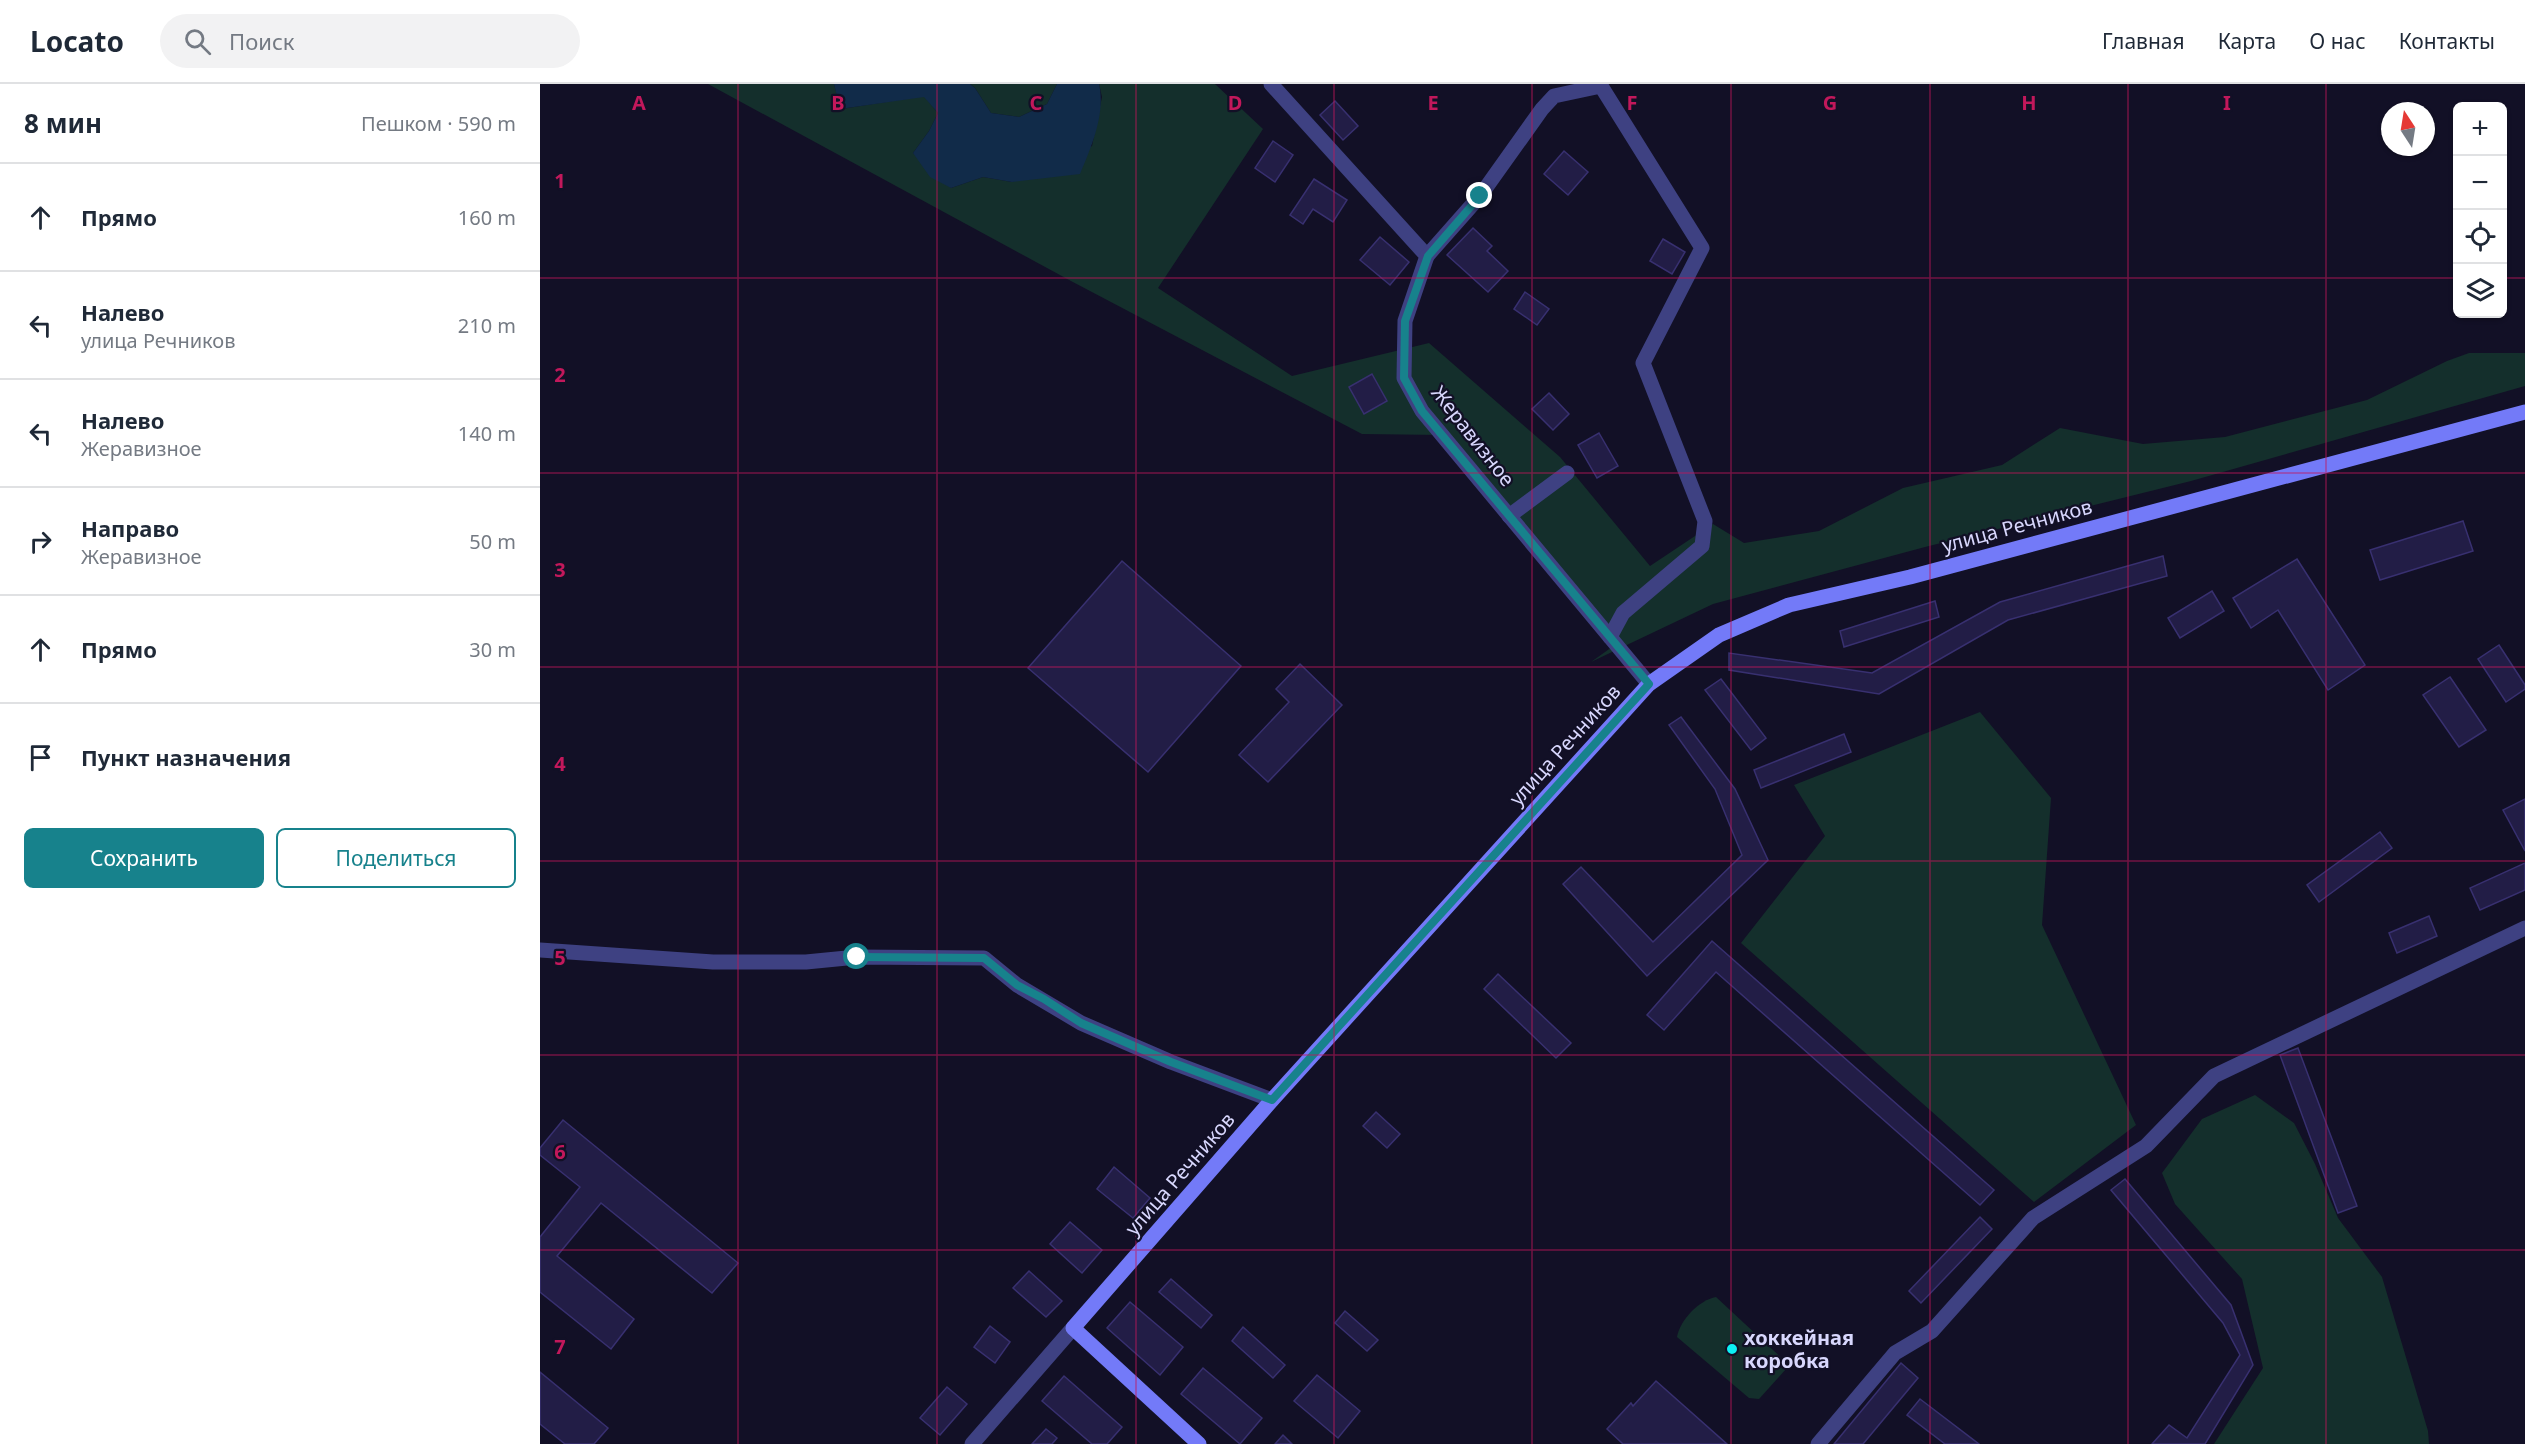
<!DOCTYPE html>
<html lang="ru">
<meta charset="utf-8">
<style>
body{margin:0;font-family:"Noto Sans",sans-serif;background:#f2f2f3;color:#1f2937}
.controls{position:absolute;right:18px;top:18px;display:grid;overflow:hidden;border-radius:9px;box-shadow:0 2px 4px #0004}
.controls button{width:54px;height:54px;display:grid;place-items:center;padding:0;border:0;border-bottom:2px solid #e0e1e3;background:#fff;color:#1f2937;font:30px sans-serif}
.compass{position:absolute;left:1841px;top:18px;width:54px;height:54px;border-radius:50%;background:#fff;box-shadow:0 2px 4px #0004;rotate:348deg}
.stop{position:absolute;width:18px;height:18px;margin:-14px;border:4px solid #17828c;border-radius:50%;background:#fff}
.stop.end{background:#17828c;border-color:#fff;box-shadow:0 2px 6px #0008}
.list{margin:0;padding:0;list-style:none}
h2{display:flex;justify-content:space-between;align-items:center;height:78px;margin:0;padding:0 24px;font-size:26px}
h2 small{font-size:20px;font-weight:400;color:#747a83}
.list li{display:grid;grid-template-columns:39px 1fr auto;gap:18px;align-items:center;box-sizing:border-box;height:108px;padding:0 24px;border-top:2px solid #e0e1e3}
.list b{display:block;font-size:22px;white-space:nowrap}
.list p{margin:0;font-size:20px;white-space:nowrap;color:#747a83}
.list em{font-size:20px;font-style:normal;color:#747a83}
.actions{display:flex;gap:12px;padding:18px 24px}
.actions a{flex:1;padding:14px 0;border:2px solid #17828c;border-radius:9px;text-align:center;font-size:21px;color:#17828c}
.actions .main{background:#17828c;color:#fff}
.icon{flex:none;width:33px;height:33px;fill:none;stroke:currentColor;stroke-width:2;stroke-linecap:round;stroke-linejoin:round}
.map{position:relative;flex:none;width:1985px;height:1360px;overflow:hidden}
header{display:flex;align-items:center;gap:36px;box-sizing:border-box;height:84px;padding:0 30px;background:#fff;border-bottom:2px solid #e0e1e3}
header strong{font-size:28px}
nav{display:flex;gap:33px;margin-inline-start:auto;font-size:21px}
.search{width:420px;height:54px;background:#f2f2f3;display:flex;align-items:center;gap:15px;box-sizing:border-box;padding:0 21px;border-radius:33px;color:#747a83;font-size:22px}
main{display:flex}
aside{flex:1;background:#fff}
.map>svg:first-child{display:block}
.green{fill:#142f2c}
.water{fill:#112b49}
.building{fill:#221d46;stroke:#383070;stroke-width:1.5}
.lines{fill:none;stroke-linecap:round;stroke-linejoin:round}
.street{stroke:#3e4182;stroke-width:15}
.secondary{stroke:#737af8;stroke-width:15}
.route{stroke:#17828c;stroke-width:8}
.grid{fill:none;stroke:#c2185b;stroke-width:1.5;stroke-opacity:0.55}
.poi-dot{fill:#0deff3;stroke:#121026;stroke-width:2}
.labels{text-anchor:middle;stroke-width:4.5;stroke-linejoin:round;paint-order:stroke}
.street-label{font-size:20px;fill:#d8d7fd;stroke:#121026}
.poi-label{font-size:20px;font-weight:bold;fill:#d8d7fd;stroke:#121026;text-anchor:start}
.grid-label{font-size:20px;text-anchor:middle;font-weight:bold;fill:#c2185b;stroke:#121026;stroke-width:4.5;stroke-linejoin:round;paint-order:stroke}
</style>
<header>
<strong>Locato</strong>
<div class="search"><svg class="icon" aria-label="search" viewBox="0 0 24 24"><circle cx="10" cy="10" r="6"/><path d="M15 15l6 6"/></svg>Поиск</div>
<nav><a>Главная</a><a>Карта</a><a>О нас</a><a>Контакты</a></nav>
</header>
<main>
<aside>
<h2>8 мин<small>Пешком · 590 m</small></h2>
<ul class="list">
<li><svg class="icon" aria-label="ahead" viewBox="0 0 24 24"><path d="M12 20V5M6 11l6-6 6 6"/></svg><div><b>Прямо</b></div><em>160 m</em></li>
<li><svg class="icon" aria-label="left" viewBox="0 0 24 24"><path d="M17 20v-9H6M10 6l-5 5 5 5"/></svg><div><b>Налево</b><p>улица Речников</p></div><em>210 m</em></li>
<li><svg class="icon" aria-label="left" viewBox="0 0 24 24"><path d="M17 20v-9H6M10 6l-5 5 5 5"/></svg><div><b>Налево</b><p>Жеравизное</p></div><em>140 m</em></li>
<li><svg class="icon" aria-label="right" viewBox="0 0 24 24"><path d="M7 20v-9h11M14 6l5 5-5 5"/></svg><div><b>Направо</b><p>Жеравизное</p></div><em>50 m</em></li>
<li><svg class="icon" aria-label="ahead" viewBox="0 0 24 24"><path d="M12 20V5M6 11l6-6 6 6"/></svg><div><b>Прямо</b></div><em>30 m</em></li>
<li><svg class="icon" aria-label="arrive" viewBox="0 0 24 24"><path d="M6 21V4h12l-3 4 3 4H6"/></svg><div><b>Пункт назначения</b></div></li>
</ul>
<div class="actions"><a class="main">Сохранить</a><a>Поделиться</a></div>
</aside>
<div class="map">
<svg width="1985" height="1360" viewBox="0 0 1985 1360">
<rect width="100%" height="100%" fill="#121026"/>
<!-- green -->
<g class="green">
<path d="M168,0h126l7,25 83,-13 14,17 -9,18 -16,22 38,35 32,-11 29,5 80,-36 10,-49 -3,-13h116l48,45 -105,159 134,88 137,-33 131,114 90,109 63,-42 31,19 75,-12 84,-43 99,-23 58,-37 83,16 82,-7 142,-37 80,-39 22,-8h56v33l-334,95 -266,66 -212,57 -122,58 21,-15 -170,-212 -80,-1 -291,-153z"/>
<path d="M430,0h87l-10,20 -28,13 -28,-4 -16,-25z"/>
<path d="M1440,628l71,86 -9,127 94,200 -102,77 -293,-259 84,-107 -31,-51z"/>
<path d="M1715,1011l39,28 21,41 23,54 44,59 46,154 1,13h-215l49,-76 -21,-89 -67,-75 -13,-31 40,-54z"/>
<path d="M1176,1213l70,65v7l-27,30 -10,-1 -72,-61c3,-17 22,-37 39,-40z"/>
</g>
<!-- water -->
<path class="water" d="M294,0h136l5,4 16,25 28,4 28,-13 10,-20h42c7,29 -8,64 -19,90l-68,8 -29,-5 -32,11 -21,-11 -17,-24 16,-22 9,-18 -14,-16 -84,12z"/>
<!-- building -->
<g class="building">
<path d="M795,17l23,25 -15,14 -23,-25z"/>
<path d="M733,57l20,14 -18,27 -20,-14z"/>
<path d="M1024,67l24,21 -20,23 -24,-21z"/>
<path d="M774,95l33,21 -14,22 -20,-13 -10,15 -13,-9z"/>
<path d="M933,144l19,18 -5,5 21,20 -20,21 -41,-37z"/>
<path d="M840,153l29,25 -19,23 -30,-25z"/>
<path d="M1123,155l22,13 -13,22 -22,-13z"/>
<path d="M985,208l24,17 -12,16 -23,-16z"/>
<path d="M832,290l15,27 -23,13 -15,-27z"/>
<path d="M1009,309l20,21 -16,16 -21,-21z"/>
<path d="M1059,349l19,33 -21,12 -19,-33z"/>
<path d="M1923,437l10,30 -93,29 -10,-30z"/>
<path d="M1623,472l4,20 -159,44 -129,74 -150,-24v-17l143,20 128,-71z"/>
<path d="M1757,475l68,106 -37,25 -50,-80 -27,18 -18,-30z"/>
<path d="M582,477l119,105 -93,106 -120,-104z"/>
<path d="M1672,507l12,20 -44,27 -12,-20z"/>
<path d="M1395,517l4,16 -95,30 -4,-16z"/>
<path d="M1959,561l26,40v4l-19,13 -28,-43z"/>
<path d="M760,580l42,41 -74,77 -29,-27 50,-53 -13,-13z"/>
<path d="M1910,593l36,53 -27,17 -36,-52z"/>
<path d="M1181,595l45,59 -15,12 -46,-60z"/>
<path d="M1141,633l54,72 33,71 -121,116 -84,-92 18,-17 72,75 89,-87 -27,-66 -46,-64z"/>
<path d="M1304,650l7,18 -90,36 -7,-18z"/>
<path d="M1985,715v52l-22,-41z"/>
<path d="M1840,748l12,16 -73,54 -12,-17z"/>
<path d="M1985,779v27l-45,20 -10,-22z"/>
<path d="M1889,832l8,20 -40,17 -8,-20z"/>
<path d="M1172,857l282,249 -14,15 -264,-233 -52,58 -17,-15z"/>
<path d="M958,890l73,69 -15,15 -72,-69z"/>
<path d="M1758,964l59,158 -19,7 -58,-158z"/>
<path d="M836,1028l24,22 -13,14 -24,-22z"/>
<path d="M23,1036l175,143 -26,30 -111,-90 -44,53 77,63 -23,30 -71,-57v-55l40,-50 -40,-32v-7z"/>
<path d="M574,1083l36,31 -17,20 -36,-29z"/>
<path d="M1585,1095l106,126 22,60 -48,79h-53l17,-19 18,13 53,-83 -17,-32 -112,-133z"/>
<path d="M1440,1133l12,12 -71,74 -12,-12z"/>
<path d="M530,1138l32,28 -20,23 -32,-29z"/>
<path d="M489,1187l33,30 -16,16 -33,-29z"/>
<path d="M631,1195l41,36 -11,13 -42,-36z"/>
<path d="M590,1218l53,45 -23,28 -53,-47z"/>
<path d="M805,1227l33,29 -11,11 -32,-28z"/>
<path d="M450,1242l20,16 -15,21 -21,-16z"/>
<path d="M703,1243l42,38 -12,13 -41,-37z"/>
<path d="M1361,1279l17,15 -55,66h-29z"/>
<path d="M663,1284l59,50 -22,26 -59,-50z"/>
<path d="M0,1288l68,56 -14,16h-29l-25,-20z"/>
<path d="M777,1291l43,36 -22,27 -44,-37z"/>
<path d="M524,1292l58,51 -15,17h-15l-50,-43z"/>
<path d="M1116,1297l71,63h-104l-16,-15 24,-26 2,3z"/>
<path d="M407,1303l20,17 -27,31 -20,-17z"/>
<path d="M1380,1315l59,45h-34l-38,-29z"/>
<path d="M506,1345l11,9 -5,6h-20z"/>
<path d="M743,1351l9,9h-17z"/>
</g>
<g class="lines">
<!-- street -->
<g class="street">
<path d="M731,0l156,172 -22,65 -1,57 18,33 227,273"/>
<path d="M887,172l53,-60 62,-87 12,-13 47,-10 101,162 -59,115 62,158 -3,25 -79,67 -13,24"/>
<path d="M969,432l58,-43"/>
<path d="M0,866l173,12h93l51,-5 127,1 33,27 64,38 90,39 101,38"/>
<path d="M432,1360l101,-116"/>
<path d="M1278,1360l77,-91 37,-22 101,-113 113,-72 68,-70 311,-148"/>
</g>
<!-- secondary -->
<path class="secondary" d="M659,1360l-126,-116 199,-228 377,-416 70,-49 70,-30 121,-28 615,-165"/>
</g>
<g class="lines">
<!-- route -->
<path class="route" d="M317,873l127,1 33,27 27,14 37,24 90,39 101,38 377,-416 -227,-273 -18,-33 1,-57 23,-65 52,-60"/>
</g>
<!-- grid -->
<path class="grid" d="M198,0v1360M397,0v1360M596,0v1360M794,0v1360M992,0v1360M1191,0v1360M1390,0v1360M1588,0v1360M1786,0v1360M0,194h1918M1962,194h23M0,389h1985M0,583h1985M0,777h1985M0,971h1985M0,1166h1985"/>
<!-- markers -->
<circle class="poi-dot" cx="1192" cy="1265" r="6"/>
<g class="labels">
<!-- street labels -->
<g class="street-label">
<text transform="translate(933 352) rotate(52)" y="7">Жеравизное</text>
<text transform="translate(1477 442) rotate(-15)" y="7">улица Речников</text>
<text transform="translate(1025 661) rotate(-48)" y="7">улица Речников</text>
<text transform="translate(640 1090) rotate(-49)" y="7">улица Речников</text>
</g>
<!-- poi labels -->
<g class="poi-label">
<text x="1204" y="1261">хоккейная<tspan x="1204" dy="23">коробка</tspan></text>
</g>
</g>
<g class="grid-label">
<text x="99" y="26">A</text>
<text x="298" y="26">B</text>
<text x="496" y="26">C</text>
<text x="695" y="26">D</text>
<text x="893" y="26">E</text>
<text x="1092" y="26">F</text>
<text x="1290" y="26">G</text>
<text x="1489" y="26">H</text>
<text x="1687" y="26">I</text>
<text x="20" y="104">1</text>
<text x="20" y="298">2</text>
<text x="20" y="493">3</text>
<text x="20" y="687">4</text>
<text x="20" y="881">5</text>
<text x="20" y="1075">6</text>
<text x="20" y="1270">7</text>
</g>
</svg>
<div class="controls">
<button>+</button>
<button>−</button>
<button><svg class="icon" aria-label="locate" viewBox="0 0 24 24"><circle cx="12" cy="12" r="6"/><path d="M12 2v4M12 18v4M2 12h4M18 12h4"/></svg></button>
<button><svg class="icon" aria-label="layers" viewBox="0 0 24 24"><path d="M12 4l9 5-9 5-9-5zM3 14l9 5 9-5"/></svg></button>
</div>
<svg class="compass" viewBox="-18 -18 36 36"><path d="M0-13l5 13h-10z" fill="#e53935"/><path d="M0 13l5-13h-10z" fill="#747a83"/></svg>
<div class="stop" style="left:317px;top:873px"></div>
<div class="stop end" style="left:940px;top:112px"></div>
</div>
</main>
